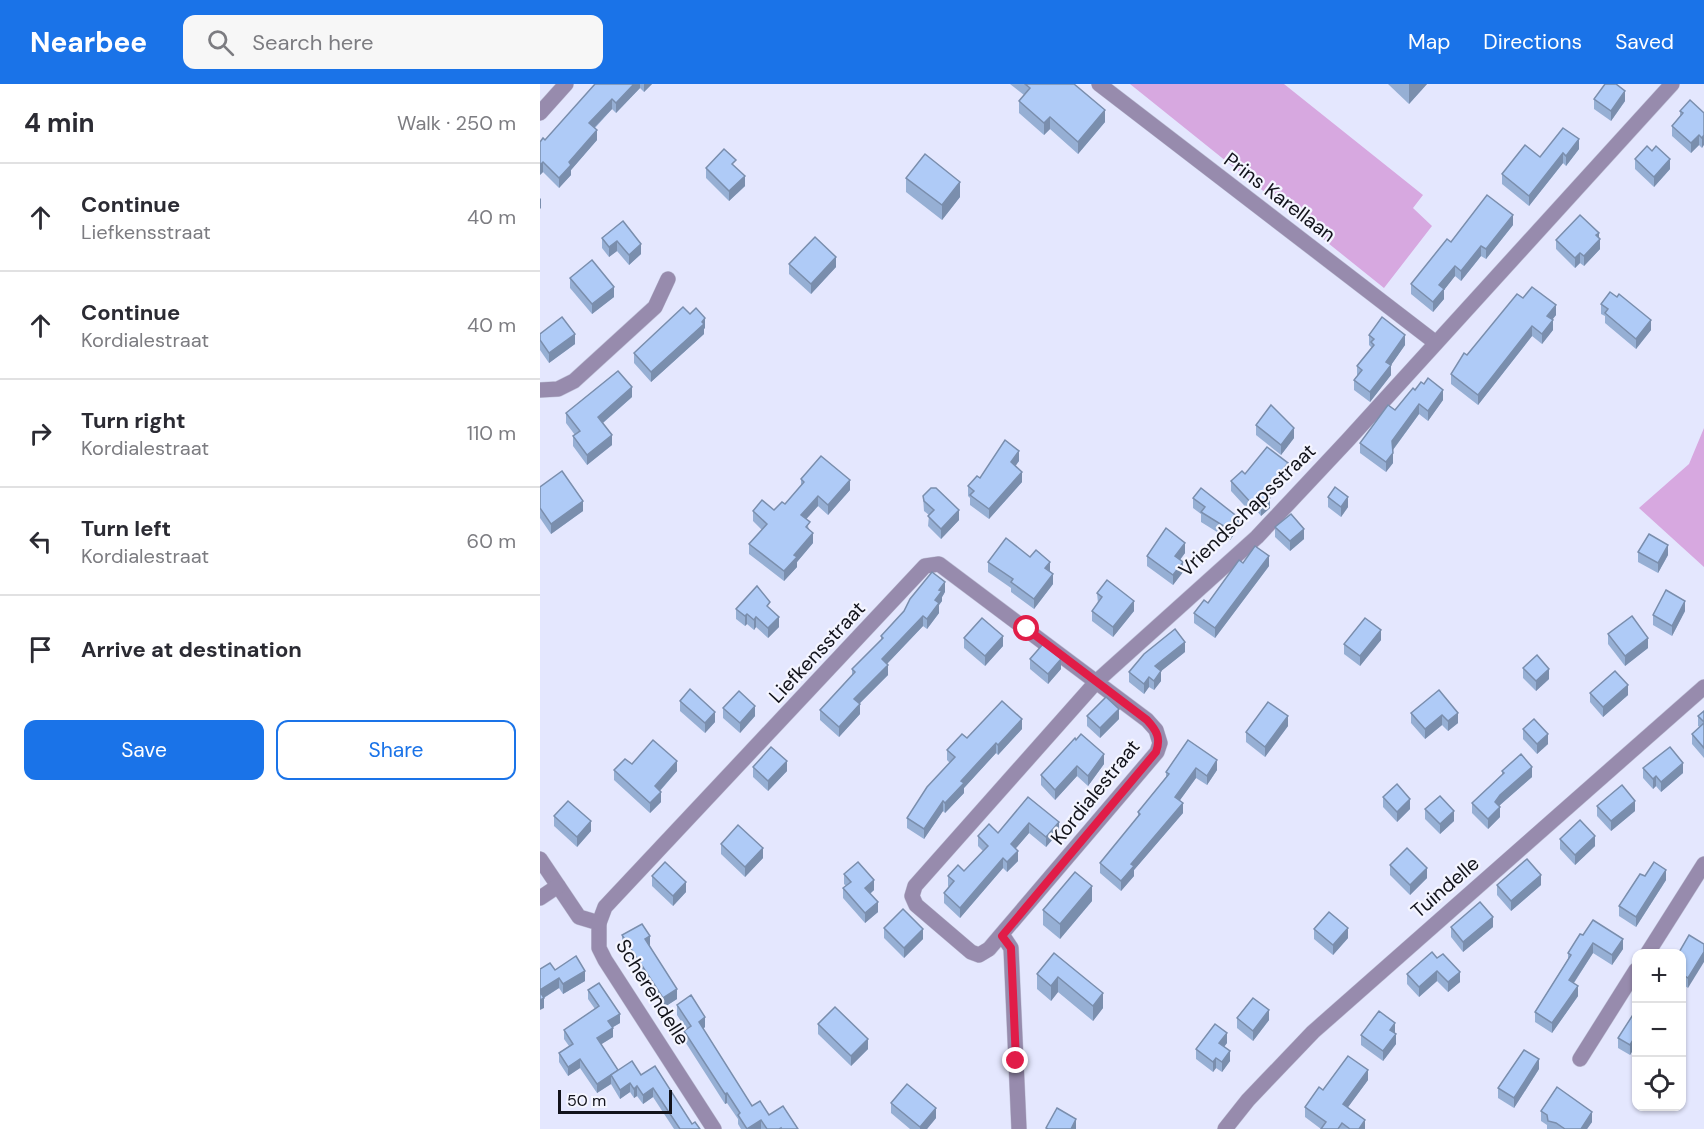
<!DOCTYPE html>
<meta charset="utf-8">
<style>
body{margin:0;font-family:"DM Sans",sans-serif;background:#f7f7f7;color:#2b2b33}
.controls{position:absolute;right:18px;bottom:18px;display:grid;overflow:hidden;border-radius:12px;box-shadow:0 2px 4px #0004}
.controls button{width:54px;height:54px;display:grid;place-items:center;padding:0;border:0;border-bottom:2px solid #e1e1e2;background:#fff;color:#2b2b33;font:30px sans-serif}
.scale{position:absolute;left:18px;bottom:15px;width:114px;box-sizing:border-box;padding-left:6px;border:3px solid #12131b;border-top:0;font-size:16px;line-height:21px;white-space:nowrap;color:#12131b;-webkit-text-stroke:4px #f4f5ff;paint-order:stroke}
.stop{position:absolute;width:18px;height:18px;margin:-14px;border:4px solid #e11d48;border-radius:50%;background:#fff}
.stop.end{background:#e11d48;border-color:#fff;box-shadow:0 2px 6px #0008}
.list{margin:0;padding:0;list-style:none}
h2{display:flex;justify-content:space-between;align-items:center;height:78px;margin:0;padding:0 24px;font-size:26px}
h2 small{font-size:20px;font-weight:400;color:#7c7c81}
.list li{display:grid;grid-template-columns:39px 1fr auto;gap:18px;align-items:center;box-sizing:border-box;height:108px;padding:0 24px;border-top:2px solid #e1e1e2}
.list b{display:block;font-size:22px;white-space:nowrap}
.list p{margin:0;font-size:20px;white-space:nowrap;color:#7c7c81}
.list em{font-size:20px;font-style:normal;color:#7c7c81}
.actions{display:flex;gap:12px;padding:18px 24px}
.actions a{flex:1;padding:14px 0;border:2px solid #1a73e8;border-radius:12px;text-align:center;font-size:21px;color:#1a73e8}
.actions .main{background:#1a73e8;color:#fff}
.icon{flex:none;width:33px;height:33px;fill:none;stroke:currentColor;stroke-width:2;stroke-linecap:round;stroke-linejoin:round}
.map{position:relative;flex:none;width:1164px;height:1045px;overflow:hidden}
header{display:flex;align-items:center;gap:36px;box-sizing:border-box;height:84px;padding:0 30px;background:#1a73e8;color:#fff}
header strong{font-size:28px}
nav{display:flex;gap:33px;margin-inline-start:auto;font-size:21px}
.search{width:420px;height:54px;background:#f7f7f7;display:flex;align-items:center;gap:15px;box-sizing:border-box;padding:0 21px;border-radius:12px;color:#7c7c81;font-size:22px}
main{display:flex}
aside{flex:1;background:#fff}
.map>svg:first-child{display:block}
.green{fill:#d7a8e0}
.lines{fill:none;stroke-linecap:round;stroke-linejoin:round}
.minor-casing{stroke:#c2c5da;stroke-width:16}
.minor{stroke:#978bad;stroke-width:15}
.wall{fill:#96afd4}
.shaded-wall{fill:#7a8ead}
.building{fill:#afcbf7;stroke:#7a8ead;stroke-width:1.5}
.route{stroke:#e11d48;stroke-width:8}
.labels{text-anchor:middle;stroke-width:4.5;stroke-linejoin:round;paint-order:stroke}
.street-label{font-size:20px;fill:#12131b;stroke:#f4f5ff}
</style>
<header>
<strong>Nearbee</strong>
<div class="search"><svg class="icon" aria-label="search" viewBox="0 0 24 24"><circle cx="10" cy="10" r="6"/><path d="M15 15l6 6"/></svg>Search here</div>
<nav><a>Map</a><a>Directions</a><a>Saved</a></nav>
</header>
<main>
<aside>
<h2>4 min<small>Walk · 250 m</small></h2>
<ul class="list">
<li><svg class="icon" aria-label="ahead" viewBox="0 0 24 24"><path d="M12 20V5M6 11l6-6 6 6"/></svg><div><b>Continue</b><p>Liefkensstraat</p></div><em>40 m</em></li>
<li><svg class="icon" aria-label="ahead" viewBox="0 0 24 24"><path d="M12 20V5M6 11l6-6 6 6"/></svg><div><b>Continue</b><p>Kordialestraat</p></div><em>40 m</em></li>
<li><svg class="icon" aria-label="right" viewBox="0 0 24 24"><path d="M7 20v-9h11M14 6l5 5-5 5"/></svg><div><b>Turn right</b><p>Kordialestraat</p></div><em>110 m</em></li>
<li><svg class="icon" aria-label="left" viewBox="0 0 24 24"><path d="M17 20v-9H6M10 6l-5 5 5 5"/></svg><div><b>Turn left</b><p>Kordialestraat</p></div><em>60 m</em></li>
<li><svg class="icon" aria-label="arrive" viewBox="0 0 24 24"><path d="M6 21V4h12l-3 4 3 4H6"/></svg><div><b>Arrive at destination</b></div></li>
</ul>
<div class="actions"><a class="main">Save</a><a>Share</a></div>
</aside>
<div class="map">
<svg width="1164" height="1045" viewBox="0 0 1164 1045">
<rect width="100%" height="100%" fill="#e4e7fe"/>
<!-- green -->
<g class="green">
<path d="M590,0h154l139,111 -10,13 19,18 -48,62z"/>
<path d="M1164,344v139l-65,-59 50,-44z"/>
</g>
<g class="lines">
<!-- minor casing -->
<g class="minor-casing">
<g id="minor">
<path d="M559,0l337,259"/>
<path d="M0,29l26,-29"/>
<path d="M0,306l18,-1 16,-8 81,-74 13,-28"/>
<path d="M0,775l39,58 20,6v25l6,12 109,169"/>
<path d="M0,814l18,-12"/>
<path d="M59,839l6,-16 320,-341 14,-2 208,156 9,10 4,13 -3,9 -168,197 -10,6 -8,-3 -55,-47 -4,-9 3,-10 182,-205 160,-144 90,-96 325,-357"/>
<path d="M463,852l8,12 8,181"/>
<path d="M1107,870l57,-90"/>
<path d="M1040,975l56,-89"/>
<path d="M685,1045l23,-29 65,-68 391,-345"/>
</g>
</g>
<!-- minor -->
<use href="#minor" class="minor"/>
</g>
<!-- wall -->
<g class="wall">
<path d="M55,0h57l-8,8 -4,-4 -24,25 -4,-4 -17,19 2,12 -26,30v5l-12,13 -16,-16 -3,3 5,-35z"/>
<path d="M470,0h64l31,38 -27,32 -28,-25 -6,6 -25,-22v-12l5,-6z"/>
<path d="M848,0h39l-18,20z"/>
<path d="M1054,15l31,2 -14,20 -17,-12z"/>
<path d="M1140,27l24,2 -2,35 -3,-3 -8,8 -19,-17v-10l8,-10z"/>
<path d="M1039,65l-13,17 -3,-3 -34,43 -27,-22v-10l38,-17z"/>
<path d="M1112,67l18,18 -16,18 -19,-18v-10z"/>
<path d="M166,84l39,18 -16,15 -23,-23z"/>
<path d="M366,94l54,19 -18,23 -36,-28z"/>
<path d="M83,137l18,33 -12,11 -12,-14 -8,6 -7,-9v-10z"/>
<path d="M973,141l-27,34 -5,-3 -20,25 -6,-5 -11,14v9l-11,13 -22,-18v-10l40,-42z"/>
<path d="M1059,153l1,12 -16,17 -4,-3 -5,5 -19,-19v-9z"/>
<path d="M249,180l47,3 -25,27 -22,-20z"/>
<path d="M30,194l44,19 -22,17 -22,-26z"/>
<path d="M983,214l33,17 -4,5 1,10 -11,14 -10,-8 -54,69 -27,-21v-10l16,-19z"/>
<path d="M1061,220l50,26 -15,19 -31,-26v-7l-4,-2z"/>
<path d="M165,244l-1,1v5l-53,48 -17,-19v-10z"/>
<path d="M0,250l35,10 -26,19 -9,-13z"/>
<path d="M829,251l36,10 -14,20v10l-21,27 -16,-12v-10l3,-4v-10l14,-18v-1l-2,-2z"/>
<path d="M875,306l28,10 -15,21 -9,-7 -26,36v13l-7,9 -26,-19v-10l35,-33z"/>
<path d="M92,313l-29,26 9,22 -25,20 -14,-19v-10l2,-1 -9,-12v-10z"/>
<path d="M716,341l38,13 -13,17 -25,-20z"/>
<path d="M479,377l-4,5 7,16 -33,37 -19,-14v-7l-2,-2v-10l12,-8z"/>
<path d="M748,389l-19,24 1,11 -9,8 -4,-5 -4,4 -22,-24v-10l14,-7z"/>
<path d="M261,395l49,11 -22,25 -10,-9 -12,13 7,24 -16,19v5l-13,14 -35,-27v-10l13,-14 -9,-9v-10l21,-1 11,-6 16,-18z"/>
<path d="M0,403l43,24 -32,23 -11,-16z"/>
<path d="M383,412l36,24 -18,19 -13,-13 1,-11 -5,-4z"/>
<path d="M788,413l20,10 -7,10 -13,-10z"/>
<path d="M653,414l46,30 -9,12 -29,-18v-8l-8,-6z"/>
<path d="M735,443l29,12 -14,12 -15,-14z"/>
<path d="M1098,468l30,3 -10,18 -20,-11z"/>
<path d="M645,469l-5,7 3,12 -10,13 -26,-19v-10z"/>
<path d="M448,478l62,9 3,13 -19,25 -23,-17v-4l-23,-16z"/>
<path d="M703,479l26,3 -54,72 -21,-15v-10l14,-10z"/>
<path d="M405,508l-3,5v4l-3,4v8l-12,16 -4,-3 -36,38 1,11 -29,29 1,10 -21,23 -19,-17v-10l32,-35v-6l29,-29v-4z"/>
<path d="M557,509l37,18 -21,26 -21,-16v-10l6,-8z"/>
<path d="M230,524l9,19 -11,11 -12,-11 -2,3 -7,-6 -2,2 -9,-7v-10z"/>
<path d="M1145,527l-13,25 -19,-11v-10z"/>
<path d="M1068,550l40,14 -23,18 -17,-22z"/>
<path d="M424,554l39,8 -18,20 -21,-18z"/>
<path d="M841,556l-21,26 -16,-12v-10z"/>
<path d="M645,568l-24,19v10l-7,9 -5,-3 -5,7 -15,-12v-10z"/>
<path d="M490,575l31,10 -13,15 -18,-15z"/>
<path d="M983,584l26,11 -13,12 -13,-13z"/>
<path d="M1050,609l38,2 -25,22 -13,-15z"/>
<path d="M140,617l35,21 -10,11 -25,-22z"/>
<path d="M183,624l32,8 -15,17 -17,-15z"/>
<path d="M1164,627v47l-12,-14v-10l8,-7 -2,-1v-10z"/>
<path d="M871,629h47v10l-10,8 -6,-6 -17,14 -14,-16z"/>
<path d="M547,632l32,3 -19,19 -13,-12z"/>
<path d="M748,642l-23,31 -19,-15v-10z"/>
<path d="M482,645l-24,26 -2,-2 -32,35v5l-19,20 -2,-2 -19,28 -17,-11v-10l43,-55 -3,-3v-10l20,-12z"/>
<path d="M983,645l25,15 -11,10 -14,-15z"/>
<path d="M535,654l29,26 -16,22 -11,-10 -22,24 -14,-15v-10z"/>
<path d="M648,656l29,30 -10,15 -11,-7 -16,22 3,13 -49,57v6l-13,15 -21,-18v-10l38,-46v-5l28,-35v-5z"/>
<path d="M92,680l45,7 -17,20 1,11 -11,11 -36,-33v-10z"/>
<path d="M213,683l34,4 -19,20 -15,-14z"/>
<path d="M1103,684l40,5 -22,19 -5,-6 -3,3 -10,-11z"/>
<path d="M962,687l30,6 -32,28 -1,1 1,11 -12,12 -16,-16v-10l30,-28z"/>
<path d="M488,713l31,35 -13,15 -17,-14 -14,16 3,12 -11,11 -4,-4 -43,50 -16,-15v-10l5,-6 -1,-1v-10l16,-5 19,-20 -5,-5v-10l20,-3z"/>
<path d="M843,713l27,12 -13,13 -14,-15z"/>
<path d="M1057,722l38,5 -24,20 -14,-15z"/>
<path d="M885,725l29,12 -14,13 -15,-15z"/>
<path d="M14,732l37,15 -14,16 -23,-21z"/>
<path d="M1020,755l35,7 -20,19 -15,-16z"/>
<path d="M181,760l42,14 -18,19 -24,-23z"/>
<path d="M850,781l37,13 -17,17 -20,-20z"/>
<path d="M304,790l30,16 -4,4 8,18 -13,11 -22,-25v-10l3,-2 -2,-2z"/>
<path d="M112,792l34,16 -13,14 -21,-20z"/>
<path d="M1105,792l21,4 -30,47 -17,-11v-10z"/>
<path d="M957,801h44l-30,26 -14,-16z"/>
<path d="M552,817l-32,38 -17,-14v-15z"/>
<path d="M911,843h42l-30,25 -12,-15z"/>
<path d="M344,844l39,11 -19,19 -20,-20z"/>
<path d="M774,845l34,9 -15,17 -19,-16z"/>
<path d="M82,851l28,10 -1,1 28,53 -14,9 -41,-63z"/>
<path d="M1043,851l40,14 -11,16 -19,-12 -19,30 4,13 -26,37 -17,-11v-10l33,-53v-6z"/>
<path d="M1149,851l-1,53 -6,-4v-30z"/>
<path d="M514,869l49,55 -10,13 -35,-29 -7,9 -14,-12v-15z"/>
<path d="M897,874l23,24 -12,10 -11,-11 -18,16 -12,-13v-10z"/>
<path d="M0,885l15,1 30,11 -22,13 -4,-6 -15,10v10z"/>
<path d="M48,906l32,33 -7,4v10l-12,7 17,26 23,5 51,49 8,5h-26l-21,-32 -10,7 -6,-8 -3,2 -4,-6 -10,7 -9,-15 -14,9 -17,-25 -12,8 -9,-14v-9l10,-7 -5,-7v-9l31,-21 -7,-10z"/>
<path d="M137,921l28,22 -2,2 49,77 46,23h-57l-3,-5v-5l-11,-16 -2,1 -41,-64v-9l2,-2 -9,-14z"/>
<path d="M1096,926v35l-6,10 -12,-7v-10z"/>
<path d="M697,934l32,2 -16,21 -16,-13z"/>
<path d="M278,940l50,25 -17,17 -33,-32z"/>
<path d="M855,949l1,11 -13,17 -22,-16v-10z"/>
<path d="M687,959l-3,4 6,14 -8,11 -6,-4 -3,4 -17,-13v-10z"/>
<path d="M999,985l-25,39 -16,-10v-10z"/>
<path d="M828,996l-20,27 17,22h-44l-16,-12v-10l18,-17z"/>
<path d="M351,1019l45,15 -9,11h-17l-19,-16z"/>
<path d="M1001,1027l51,11 -5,7h-40v-4l-6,-4z"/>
</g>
<!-- shaded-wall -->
<g class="shaded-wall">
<path d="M94,0h6v4l-24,25v-10z"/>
<path d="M104,0h8l-8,8z"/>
<path d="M869,0h18l-18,20z"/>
<path d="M1085,7v10l-14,20v-10z"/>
<path d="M72,15v10l-23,24v-10z"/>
<path d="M565,26v12l-27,32v-12z"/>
<path d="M510,33v12l-6,6v-12z"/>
<path d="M57,46v10l-26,30v5l-12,13v-10l10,-16z"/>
<path d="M1159,51v10l-8,8v-10z"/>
<path d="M1164,51v10l-2,3v-10z"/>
<path d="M1039,55v10l-13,17v-10z"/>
<path d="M1023,69v10l-34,43v-10z"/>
<path d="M1130,75v10l-16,18v-10z"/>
<path d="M3,78v10l-3,3v-10z"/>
<path d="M205,92v10l-16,15v-10z"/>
<path d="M420,98v15l-18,23v-15z"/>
<path d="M1,114v10l-1,1v-10z"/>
<path d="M973,131v10l-27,34v-10z"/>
<path d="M1059,149v7l1,-1v10l-16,17v-10l12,-21z"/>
<path d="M77,157v10l-8,6v-10z"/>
<path d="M101,160v10l-12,11v-10z"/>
<path d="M941,162v10l-20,25v-10z"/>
<path d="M1040,169v10l-5,5v-10z"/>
<path d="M296,173v10l-25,27v-10z"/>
<path d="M915,182v10l-11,14v9l-11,13v-10l6,-17z"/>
<path d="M74,203v10l-22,17v-10z"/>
<path d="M1016,221v10l-9,11v-10z"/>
<path d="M165,234v10l-1,1v5l-53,48v-10z"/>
<path d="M1013,236v10l-11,14v-10z"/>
<path d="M1111,236v10l-15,19v-10z"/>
<path d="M992,242v10l-54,69v-10z"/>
<path d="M35,250v10l-26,19v-10z"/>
<path d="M865,251v10l-16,23 2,-3v10l-21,27v-10l16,-30z"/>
<path d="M92,303v10l-34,30v-10z"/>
<path d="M903,306v10l-15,21v-10z"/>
<path d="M879,320v10l-27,37v-10z"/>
<path d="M754,344v10l-13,17v-10z"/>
<path d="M72,351v10l-25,20v-10z"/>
<path d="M479,367v10l-8,11v-10z"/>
<path d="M853,369v10l-7,9v-10z"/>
<path d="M748,379v10l-23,29 5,-4v10l-9,8v-10l4,-14z"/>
<path d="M482,388v10l-33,37v-10z"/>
<path d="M310,396v10l-22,25v-10z"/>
<path d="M278,412v10l-17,19v-10z"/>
<path d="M808,413v10l-7,10v-10z"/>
<path d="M43,417v10l-32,23v-10z"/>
<path d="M717,417v10l-4,4v-10z"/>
<path d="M419,426v10l-18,19v-10z"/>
<path d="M699,434v10l-9,12v-10z"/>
<path d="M764,445v10l-14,12v-10z"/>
<path d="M273,449v10l-16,19v5l-13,14v-10l10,-16z"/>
<path d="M645,459v10l-10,13v-10z"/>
<path d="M1128,461v10l-10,18v-10z"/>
<path d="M729,472v10l-54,72v-10z"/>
<path d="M510,478v10l-5,-4z"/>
<path d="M643,478v10l-10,13v-10z"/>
<path d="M513,490v10l-19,25v-10z"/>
<path d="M405,498v10l-3,5v4l-3,4v8l-12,16v-10l12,-29z"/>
<path d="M594,517v10l-21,26v-10z"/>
<path d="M1145,517v10l-13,25v-10z"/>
<path d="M207,530v10l-2,2v-10z"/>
<path d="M383,532v10l-41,43v-10z"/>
<path d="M216,533v10l-2,3v-10z"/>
<path d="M239,533v10l-11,11v-10z"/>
<path d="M841,546v10l-21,26v-10z"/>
<path d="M463,552v10l-18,20v-10z"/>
<path d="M1108,554v10l-23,18v-10z"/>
<path d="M645,558v10l-30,24v-10z"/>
<path d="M521,575v10l-13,15v-10z"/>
<path d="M348,581v10l-34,34v-10z"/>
<path d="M1009,585v10l-13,12v-10z"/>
<path d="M621,587v10l-7,9v-9z"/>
<path d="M609,593v10l-5,7v-10z"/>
<path d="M1088,601v10l-25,22v-10z"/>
<path d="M320,620v10l-21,23v-10z"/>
<path d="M215,622v10l-15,17v-10z"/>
<path d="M579,625v10l-19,19v-10z"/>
<path d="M175,628v10l-10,11v-10z"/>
<path d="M918,629v10l-10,8v-10z"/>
<path d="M902,631v10l-17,14v-10z"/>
<path d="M748,632v10l-23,31v-10z"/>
<path d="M482,635v10l-24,26v-10z"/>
<path d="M1008,650v10l-11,10v-10z"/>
<path d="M456,659v10l-32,35v5l-19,20v-10l16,-22z"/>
<path d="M564,670v10l-16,22v-10z"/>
<path d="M677,676v10l-10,15v-9z"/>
<path d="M137,677v10l-22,25v-10z"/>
<path d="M247,677v10l-19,20v-10z"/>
<path d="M1143,679v10l-22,19v-10z"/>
<path d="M537,682v10l-22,24v-10z"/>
<path d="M992,683v10l-32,28 -5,7 5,-5v10l-12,12v-10l7,-17 5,-7z"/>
<path d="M656,684v10l-21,29v-10z"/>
<path d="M1116,692v10l-3,3v-10z"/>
<path d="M121,708v10l-11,11v-10z"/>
<path d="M870,715v10l-13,13v-10z"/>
<path d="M403,717v10l-19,28v-10z"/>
<path d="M1095,717v10l-24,20v-10z"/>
<path d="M643,719v10l-49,57v6l-13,15v-10l10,-17z"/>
<path d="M914,727v10l-14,13v-10z"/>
<path d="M51,737v10l-14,16v-10z"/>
<path d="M519,738v10l-13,15v-10z"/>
<path d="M489,739v10l-18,21v-10z"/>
<path d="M1055,752v10l-20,19v-10z"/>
<path d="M223,764v10l-18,19v-10z"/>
<path d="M478,767v10l-11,11v-10z"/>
<path d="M463,774v10l-43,50v-10z"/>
<path d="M887,784v10l-17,17v-10z"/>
<path d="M1126,786v10l-30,47v-10z"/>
<path d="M1001,791v10l-30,26v-10z"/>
<path d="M334,796v10l-9,8v-10z"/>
<path d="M146,798v10l-13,14v-10z"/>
<path d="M552,802v15l-32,38v-15z"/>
<path d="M338,818v10l-13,11v-10z"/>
<path d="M953,833v10l-30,25v-10z"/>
<path d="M808,844v10l-15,17v-10z"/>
<path d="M383,845v10l-19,19v-10z"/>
<path d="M110,852v9l-5,4v-10z"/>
<path d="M1083,855v10l-11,16v-10z"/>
<path d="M1053,859v10l-24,37v-10z"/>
<path d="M1164,868v10l-16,26v-10z"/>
<path d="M45,887v10l-22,13v-10z"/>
<path d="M897,887v10l-18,16v-10z"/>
<path d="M920,888v10l-12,10v-10z"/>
<path d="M518,893v15l-7,9v-15z"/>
<path d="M19,894v10l-19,12v-10z"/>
<path d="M1038,902v10l-26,37v-10z"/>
<path d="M137,905v10l-14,9v-10z"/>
<path d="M563,909v15l-10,13v-15z"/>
<path d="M4,914v10l-4,2v-10z"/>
<path d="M729,926v10l-16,21v-10z"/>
<path d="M80,930v9l-12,7v-9z"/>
<path d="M165,933v10l-6,5v-10z"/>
<path d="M855,939v10l-5,7v-10z"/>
<path d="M73,944v9l-16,10v-9z"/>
<path d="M687,949v10l-8,10v-10z"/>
<path d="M856,950v10l-13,17v-10z"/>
<path d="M1096,951v10l-6,10v-10z"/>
<path d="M328,955v10l-17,17v-10z"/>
<path d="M690,967v10l-8,11v-10z"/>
<path d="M676,974v10l-3,4v-10z"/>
<path d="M40,975v9l-12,8v-9z"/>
<path d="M999,975v10l-25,39v-10z"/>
<path d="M828,986v10l-25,34v-10z"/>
<path d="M71,991v9l-14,9v-9z"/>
<path d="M90,999v9l-10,7v-9z"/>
<path d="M97,1002v10l-3,2v-9z"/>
<path d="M113,1004v9l-10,7v-9z"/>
<path d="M187,1009v10l-2,1v-10z"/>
<path d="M396,1024v10l-9,11h-7v-2z"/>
<path d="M1052,1028v10l-5,7h-6z"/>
<path d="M536,1035v10h-5z"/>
<path d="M221,1036v9h-13z"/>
<path d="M825,1036v9h-6z"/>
</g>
<!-- building -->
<g class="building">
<path d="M55,0h39l-18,19 -4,-4 -23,24 8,7 -28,32 2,3 -12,13 -16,-16 -3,3v-23l3,-4 2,2z"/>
<path d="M485,0h49l31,26 -27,32 -28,-25 -6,6 -25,-22 11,-13z"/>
<path d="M1065,0h11l9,7 -14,20 -17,-12z"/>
<path d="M1150,16l14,13v22l-2,3 -3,-3 -8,8 -19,-17 11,-13 -3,-2z"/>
<path d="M1023,44l16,11 -13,17 -3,-3 -34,43 -27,-22 23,-29 15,12z"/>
<path d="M1107,62l5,5 4,-5 14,13 -16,18 -19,-18z"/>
<path d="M184,65l12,11 -4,4 13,12 -16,15 -23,-23z"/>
<path d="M385,70l35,28 -18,23 -36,-27z"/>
<path d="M947,111l26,20 -27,34 -5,-3 -20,25 -6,-5 -16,19 5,4 -11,13 -22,-18 36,-45 4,3z"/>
<path d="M1040,131l19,18 -3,2 4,4 -16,17 -4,-3 -5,5 -19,-18z"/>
<path d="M83,137l18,23 -12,11 -12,-14 -8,6 -7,-9z"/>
<path d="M275,153l21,20 -25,27 -22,-20z"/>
<path d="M52,176l22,27 -22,17 -22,-26z"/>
<path d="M992,203l24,18 -9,11 6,4 -11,14 -10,-8 -54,69 -27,-21 13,-21 3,2 50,-61 6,4z"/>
<path d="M1070,208l7,5 2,-3 32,26 -15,19 -31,-26 3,-4 -7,-5z"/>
<path d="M143,223l7,7 6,-6 9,10 -3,4 2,2 -53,48 -17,-19z"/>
<path d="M22,233l13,17 -26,19 -9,-13v-6z"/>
<path d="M842,233l23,18 -19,27 5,3 -21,27 -16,-12 8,-10 -5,-4 17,-21 -3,-3 3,-3 -5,-4z"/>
<path d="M78,287l14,16 -34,30 14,18 -25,20 -14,-19 7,-5 -14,-18z"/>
<path d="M888,294l15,12 -15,21 -9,-7 -27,37 1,12 -7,9 -26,-19 28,-38 7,5 18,-22 2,2 6,-8 3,2z"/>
<path d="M731,321l23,23 -13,17 -25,-20z"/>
<path d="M465,356l14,11 -8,11 11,10 -33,37 -19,-14 4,-4 -6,-5 9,-10 3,2z"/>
<path d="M727,363l21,16 -23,29 5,6 -9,8 -4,-5 -4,4 -22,-24 11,-10 3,3z"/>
<path d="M281,372l29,24 -22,25 -10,-9 -17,19 9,7 -4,5 7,6 -19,22 3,2 -13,14 -35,-27 18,-20 -14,-13 9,-11 12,10 8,-8 3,2 19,-22 -3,-3z"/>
<path d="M22,387l21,30 -32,23 -11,-16v-21z"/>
<path d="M795,403l13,10 -7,10 -13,-10z"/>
<path d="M391,404h5l23,22 -18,19 -13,-13 6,-6 -10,-9 -1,-5z"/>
<path d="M661,404l38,30 -9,12 -29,-18 4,-5 -12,-9z"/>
<path d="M751,430l13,15 -14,12 -15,-14z"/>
<path d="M626,444l19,15 -10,13 8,6 -10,13 -26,-19z"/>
<path d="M1109,450l19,11 -10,18 -20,-11z"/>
<path d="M466,454l24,19 6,-7 14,12 -5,6 8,6 -19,25 -23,-17 2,-3 -25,-17z"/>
<path d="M715,462l14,10 -54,72 -21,-15 10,-13 4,3 31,-43 4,3z"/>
<path d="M392,488l13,10 -6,8 3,1 -7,9 4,3 -12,16 -4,-3 -41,43 6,6 -34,34 6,5 -21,23 -19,-17 35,-38 -3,-3 31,-31 -2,-2 23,-25 6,-12z"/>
<path d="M567,496l27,21 -21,26 -21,-16 10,-14 -5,-4z"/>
<path d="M217,502l13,16 -3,4 12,11 -11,11 -12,-11 -2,3 -7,-6 -2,2 -9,-7z"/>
<path d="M1126,506l19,11 -13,25 -19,-11z"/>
<path d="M1092,532l16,22 -23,18 -17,-22z"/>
<path d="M442,534l21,18 -18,20 -21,-18z"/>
<path d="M825,534l16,12 -21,26 -16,-12z"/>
<path d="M635,545l10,13 -30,24 6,5 -7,10 -5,-4 -5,7 -15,-12 15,-18z"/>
<path d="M503,560l18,15 -13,15 -18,-15z"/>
<path d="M997,571l12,14 -13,12 -13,-13z"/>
<path d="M1075,587l13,14 -25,22 -13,-14z"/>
<path d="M150,605l25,23 -10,11 -25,-22z"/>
<path d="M899,606l19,23 -10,8 -6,-6 -17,14 -14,-16z"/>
<path d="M199,607l16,15 -15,17 -17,-15z"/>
<path d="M566,613l13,12 -19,19 -13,-12z"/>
<path d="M462,617l20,18 -24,26 -2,-2 -35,38 3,2 -19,20 -2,-2 -19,28 -17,-11 20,-31 28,-30 -8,-7 15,-16 5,4z"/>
<path d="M728,618l20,14 -23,31 -19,-15z"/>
<path d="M1164,627v11l-6,-6z"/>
<path d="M994,635l14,15 -11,10 -14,-15z"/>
<path d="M1164,639v25l-12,-14z"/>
<path d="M541,650l23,20 -16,22 -11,-10 -22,24 -14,-15 34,-37 1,2z"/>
<path d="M113,656l24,21 -22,25 6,6 -11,11 -36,-33 11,-11 7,5z"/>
<path d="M648,656l29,20 -10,16 -11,-8 -21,29 8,6 -52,61 3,2 -13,15 -21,-18 40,-49 -2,-2 31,-38 -3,-2z"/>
<path d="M231,663l16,14 -19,20 -15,-14z"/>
<path d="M1130,663l13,16 -22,19 -5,-6 -3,3 -10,-11z"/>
<path d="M981,670l11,13 -32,28 -5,7 5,5 -12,12 -16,-16 32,-30 -2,-2z"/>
<path d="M857,700l13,15 -13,13 -14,-15z"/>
<path d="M1082,701l13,16 -24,20 -14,-15z"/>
<path d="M900,712l14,15 -14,13 -15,-15z"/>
<path d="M488,713l31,25 -13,15 -17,-14 -18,21 7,7 -11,11 -4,-4 -43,50 -16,-15 10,-12 -6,-5 10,-11 6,6 24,-25 -10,-10 11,-12 9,9z"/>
<path d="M28,717l23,20 -14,16 -23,-21z"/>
<path d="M1040,736l15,16 -20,19 -15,-16z"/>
<path d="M198,741l25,23 -18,19 -24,-23z"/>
<path d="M867,764l20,20 -17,17 -20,-20z"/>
<path d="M987,775l14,16 -30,26 -14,-16z"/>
<path d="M125,778l21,20 -13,14 -21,-20z"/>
<path d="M318,778l16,18 -9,8 13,14 -13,11 -22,-25 8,-6 -7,-8z"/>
<path d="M1114,778l12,8 -30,47 -17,-11 21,-32 5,2z"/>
<path d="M535,788l17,14 -32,38 -17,-14z"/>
<path d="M940,818l13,15 -30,25 -12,-15z"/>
<path d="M363,825l20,20 -19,19 -20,-20z"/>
<path d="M789,828l19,16 -15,17 -19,-16z"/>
<path d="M1053,836l30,19 -11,16 -19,-12 -24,37 9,6 -26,37 -17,-11 36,-57 -3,-2 12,-19 3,1z"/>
<path d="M102,840l8,12 -5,3 32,50 -14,9 -41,-63z"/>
<path d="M1149,851l15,9v8l-16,26 -6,-4v-20h-4z"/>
<path d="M892,868l5,6 6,-4 17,18 -12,10 -11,-11 -18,16 -12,-13z"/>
<path d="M514,869l49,40 -10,13 -35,-29 -7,9 -14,-12z"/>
<path d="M36,872l9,15 -22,13 -4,-6 -19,12v-21l10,-6 5,7z"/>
<path d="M59,899l21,31 -12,7 5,7 -16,10 21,32 -21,14 -17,-25 -12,8 -9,-14 14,-9 -9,-14 35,-24 -11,-16z"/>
<path d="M0,908l4,6 -4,2z"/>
<path d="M151,911l14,22 -6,5 53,84 8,-5 9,14 14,-9 15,23h-17v-1l-2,1h-12l-6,-9 -14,9 -9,-14 2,-2 -13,-20 -2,1 -41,-63 7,-5 -14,-21z"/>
<path d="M713,914l16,12 -16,21 -16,-13z"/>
<path d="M295,923l33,32 -17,17 -33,-32z"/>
<path d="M1096,926v25l-6,10 -12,-7z"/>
<path d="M839,927l16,12 -5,7 6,4 -13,17 -22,-16z"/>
<path d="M675,940l12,9 -8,10 11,8 -8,11 -6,-4 -3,4 -17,-13z"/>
<path d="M984,966l15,9 -25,39 -16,-10z"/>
<path d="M808,972l20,14 -25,34 22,16 -6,9h-9l-8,-6 -4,6h-17l5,-7 -21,-15 14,-20 4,3z"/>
<path d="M92,977l9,14 14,-9 37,58 3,-2 5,7h-20l-27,-41 -10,7 -6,-9 -3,3 -4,-6 -10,7 -9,-15z"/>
<path d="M367,1000l29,24 -16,19 -29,-24z"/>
<path d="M1017,1003l35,25 -11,17h-16l-9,-6 -8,-2 -1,-6 -6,-4z"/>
<path d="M517,1024l19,11 -5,10h-23l-2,-1z"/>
</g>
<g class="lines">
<!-- route -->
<path class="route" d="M476,977l-5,-113 -9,-12 154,-184c5,-14 1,-21 -9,-32l-120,-91"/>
</g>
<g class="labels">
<!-- street labels -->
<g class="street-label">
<text transform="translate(740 113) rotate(37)" y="7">Prins Karellaan</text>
<text transform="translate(707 426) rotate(-44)" y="7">Vriendschapsstraat</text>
<text transform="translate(277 568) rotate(-47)" y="7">Liefkensstraat</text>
<text transform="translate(555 708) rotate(-51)" y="7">Kordialestraat</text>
<text transform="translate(905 803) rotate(-41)" y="7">Tuindelle</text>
<text transform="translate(113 908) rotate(58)" y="7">Scherendelle</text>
</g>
</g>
</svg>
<div class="controls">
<button>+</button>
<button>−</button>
<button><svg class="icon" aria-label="locate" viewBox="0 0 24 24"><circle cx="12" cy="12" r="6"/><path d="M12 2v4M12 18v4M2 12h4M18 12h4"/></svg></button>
</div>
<div class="scale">50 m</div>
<div class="stop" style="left:487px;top:545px"></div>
<div class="stop end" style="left:476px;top:977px"></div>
</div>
</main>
